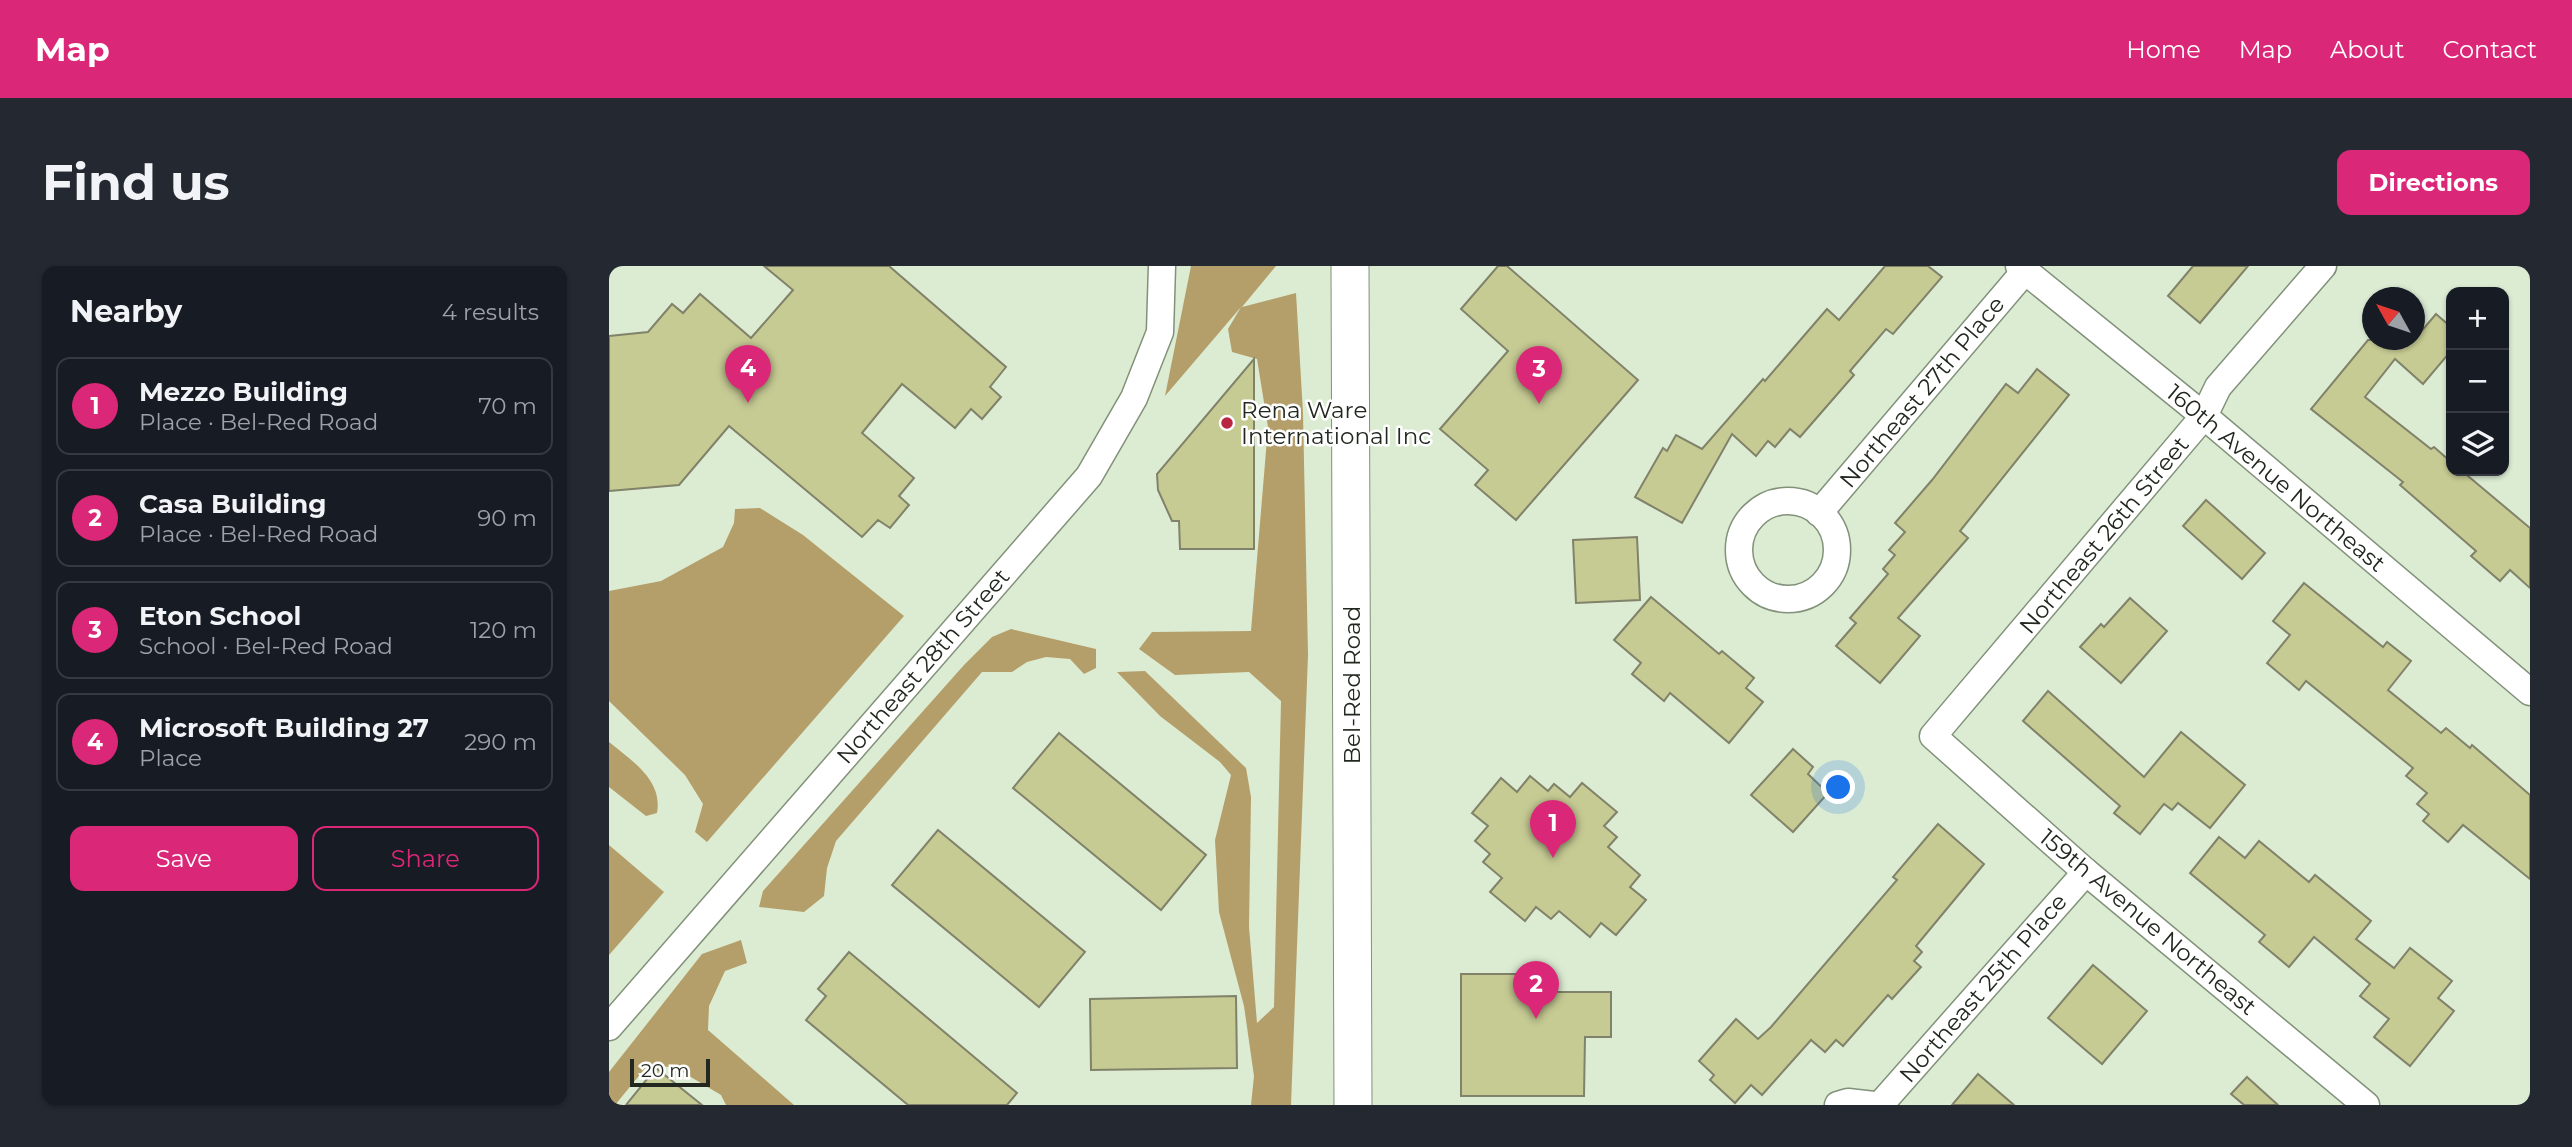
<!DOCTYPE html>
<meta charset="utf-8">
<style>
body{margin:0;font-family:Montserrat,sans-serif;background:#242831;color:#f1f3f6}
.controls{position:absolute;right:21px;top:21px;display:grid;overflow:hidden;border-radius:14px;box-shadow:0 2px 5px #0004}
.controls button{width:63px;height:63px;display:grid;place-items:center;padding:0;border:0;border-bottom:2px solid #363941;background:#171b24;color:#f1f3f6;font:35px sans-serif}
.compass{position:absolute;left:1753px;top:21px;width:63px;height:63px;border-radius:50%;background:#171b24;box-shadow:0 2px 5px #0004;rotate:310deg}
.scale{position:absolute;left:21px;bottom:18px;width:80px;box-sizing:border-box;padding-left:7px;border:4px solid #22281f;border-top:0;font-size:19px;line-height:24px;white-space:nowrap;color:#22281f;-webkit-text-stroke:5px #fff;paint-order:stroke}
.you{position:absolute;left:1230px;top:522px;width:24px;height:24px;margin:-18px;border:5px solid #fff;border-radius:50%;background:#1a73e8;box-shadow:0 0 0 10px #1a73e833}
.badge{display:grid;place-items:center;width:46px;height:46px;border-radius:50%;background:#db2777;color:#fff;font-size:23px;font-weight:700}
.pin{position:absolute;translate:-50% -58px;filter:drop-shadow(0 2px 4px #0008)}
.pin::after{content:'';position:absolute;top:37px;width:24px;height:21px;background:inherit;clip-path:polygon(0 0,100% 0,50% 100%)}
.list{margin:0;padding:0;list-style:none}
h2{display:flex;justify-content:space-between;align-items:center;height:91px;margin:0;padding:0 28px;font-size:30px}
h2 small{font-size:23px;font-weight:400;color:#9ea1a6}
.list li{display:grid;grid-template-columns:46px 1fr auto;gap:21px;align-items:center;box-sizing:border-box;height:98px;margin:0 14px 14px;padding:0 14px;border:2px solid #363941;border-radius:14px}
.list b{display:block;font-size:26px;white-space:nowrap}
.list p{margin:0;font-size:23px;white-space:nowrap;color:#9ea1a6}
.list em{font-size:23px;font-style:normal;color:#9ea1a6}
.actions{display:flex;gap:14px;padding:21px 28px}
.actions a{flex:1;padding:16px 0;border:2px solid #db2777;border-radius:14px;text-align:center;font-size:24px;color:#db2777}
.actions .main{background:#db2777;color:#fff}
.icon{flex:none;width:38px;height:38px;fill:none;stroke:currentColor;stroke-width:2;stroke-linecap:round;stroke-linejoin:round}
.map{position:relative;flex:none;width:1921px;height:839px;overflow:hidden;border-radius:14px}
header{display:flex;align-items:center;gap:42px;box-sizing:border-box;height:98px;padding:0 35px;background:#db2777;color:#fff}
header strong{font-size:33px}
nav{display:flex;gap:38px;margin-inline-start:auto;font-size:24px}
.intro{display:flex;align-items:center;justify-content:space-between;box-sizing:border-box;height:168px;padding:0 42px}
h1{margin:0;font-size:49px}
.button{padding:18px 32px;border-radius:14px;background:#db2777;color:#fff;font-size:24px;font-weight:700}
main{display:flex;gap:42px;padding:0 42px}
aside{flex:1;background:#171b24;border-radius:14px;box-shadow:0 2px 5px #0004}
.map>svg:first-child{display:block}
.forest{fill:#b49e6a}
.building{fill:#c6ca93;stroke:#808269;stroke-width:2}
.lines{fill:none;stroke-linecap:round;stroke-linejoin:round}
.street-casing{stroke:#82917a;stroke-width:29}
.secondary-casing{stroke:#82917a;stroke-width:39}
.street{stroke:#fff;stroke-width:26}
.secondary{stroke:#fff;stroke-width:37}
.poi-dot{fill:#b82640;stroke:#fff;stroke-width:2.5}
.labels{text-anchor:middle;stroke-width:5;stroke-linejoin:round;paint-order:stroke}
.street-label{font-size:23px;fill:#22281f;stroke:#fff}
.poi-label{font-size:23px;fill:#22281f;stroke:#fff;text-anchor:start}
</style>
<header>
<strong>Map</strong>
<nav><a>Home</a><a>Map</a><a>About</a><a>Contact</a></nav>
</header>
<div class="intro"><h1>Find us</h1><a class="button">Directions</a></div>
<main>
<aside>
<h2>Nearby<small>4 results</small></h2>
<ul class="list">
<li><span class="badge">1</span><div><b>Mezzo Building</b><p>Place · Bel-Red Road</p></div><em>70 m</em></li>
<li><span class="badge">2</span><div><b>Casa Building</b><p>Place · Bel-Red Road</p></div><em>90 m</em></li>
<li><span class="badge">3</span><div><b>Eton School</b><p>School · Bel-Red Road</p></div><em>120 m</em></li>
<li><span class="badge">4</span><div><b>Microsoft Building 27</b><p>Place</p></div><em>290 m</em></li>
</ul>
<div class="actions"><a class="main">Save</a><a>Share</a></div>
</aside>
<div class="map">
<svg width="1921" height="839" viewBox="0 0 1921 839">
<rect width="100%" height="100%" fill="#dcecd3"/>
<!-- forest -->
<g class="forest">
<path d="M582,0h85l-34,41 54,-14 7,120 5,242 -17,450h-40l3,-29 -10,-70 -25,-94 -4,-72 16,-65 -11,-13 -60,-46 -43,-44 28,-1 101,97 5,29 -2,130 8,96 17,-16 7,-306 -32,-29 -74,3 -36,-26 13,-17 99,-1 17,-204 -11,-68 -25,-7 -4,-23 13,-22 -76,89z"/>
<path d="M151,242l43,27 101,81 -197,226 -12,-10 8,-28 -18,-29 -76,-74v-110l52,-10 62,-34 11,-24 1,-14z"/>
<path d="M402,363l85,20v19l-12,6 -14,-15 -24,-2 -19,5 -15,10h-30l-146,169 -9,27 -3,28 -20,16 -45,-5 4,-16 201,-226 28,-28z"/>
<path d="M0,476c23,19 54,38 48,71l-11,3 -37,-29z"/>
<path d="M0,579l55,47 -55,63z"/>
<path d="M132,674l6,23 -22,8 -16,35 -1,24 86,75h-68l-5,-10 -47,-28 -27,-1 -32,39h-6v-33l93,-118z"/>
</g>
<!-- building -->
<g class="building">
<path d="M155,0h125l117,101 -16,20 11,10 -19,22 -11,-10 -16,19 -53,-44 -40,49 52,45 -15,18 10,9 -19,23 -12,-8 -16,17 -133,-111 -50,59 -70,6v-155l39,-4 24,-28 11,9 17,-19 51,44 42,-48z"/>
<path d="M889,0h9l131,114 -122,140 -41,-35 13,-15 -48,-41 68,-78 -47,-42z"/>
<path d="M1276,0h43l14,11 -49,57 -7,-5 -36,42 4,4 -54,62 -10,-8 -15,18 -7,-6 -12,15 -24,-22 -50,89 -47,-26 28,-49 4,3 9,-16 26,14 61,-70 2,2 62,-72 12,11z"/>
<path d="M1584,0h55l-48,57 -32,-27z"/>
<path d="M1827,48l15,13v24l-28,33 -28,-25 -30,38 66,52 3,-2 17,15v9h11l68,57v60l-20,-18 -10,11 -29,-25 5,-5 -76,-66 3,-3 -92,-73 57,-69h46z"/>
<path d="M645,93v190h-74l-1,-28h-7l-14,-31 -1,-16z"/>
<path d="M1428,103l32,26 -109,136 8,7 -70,80 22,18 -40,47 -44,-37 20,-23 -6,-5 38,-44 -5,-5 12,-14 -6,-5 16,-18 -10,-9 37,-43 74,-96 12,9z"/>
<path d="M1597,234l59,53 -23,26 -59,-53z"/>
<path d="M1028,271l3,63 -64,3 -3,-63z"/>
<path d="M1695,317l79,64 4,-5 24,19 -23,29 53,43 5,-5 24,20 2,-3 58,50v84l-67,-54 -15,17 -25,-21 6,-7 -12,-10 10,-11 -21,-17 7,-8 -107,-87 -7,9 -32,-27 23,-28 -17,-14z"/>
<path d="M1042,331l68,57 3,-3 32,27 -8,10 17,14 -34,41 -59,-50 -6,8 -32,-27 9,-11 -27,-23z"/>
<path d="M1521,332l37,33 -46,52 -41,-36 21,-23 3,3z"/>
<path d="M1439,425l96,86 37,-45 64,53 -35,43 -32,-25 -6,7 -8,-6 -24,30 -26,-21 6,-7 -97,-85z"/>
<path d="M450,467l147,122 -45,55 -148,-122z"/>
<path d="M1184,483l20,18 -5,7 20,19 -35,39 -42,-37z"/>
<path d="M921,510l18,15 6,-7 16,13 12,-14 35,29 -13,14 13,11 -9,10 32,28 -10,12 16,13 -30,35 -15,-12 -11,14 -31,-26 -8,8 -15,-12 -11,14 -35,-29 12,-14 -19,-16 7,-8 -15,-13 13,-15 -16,-13 29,-35 16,14z"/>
<path d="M1329,558l46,40 -68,82 6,6 -8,9 7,6 -29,32 -4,-4 -45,51 -7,-6 -11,12 -14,-12 -49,55 -11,-10 -16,18 -25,-23 4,-5 -15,-14 37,-42 22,20 13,-12 126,-147 -4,-3z"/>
<path d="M329,564l147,122 -46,55 -147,-122z"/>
<path d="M1610,571l26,21 14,-17 50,41 6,-7 56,46 -15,18 38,29 16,-20 42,33 -14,17 16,13 -44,55 -36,-29 15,-18 -29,-23 10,-12 -56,-47 -25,30 -30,-25 6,-7 -75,-62z"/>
<path d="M240,686l168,141 -10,12h-99l-102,-85 20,-24 -8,-7z"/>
<path d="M1484,699l54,46 -45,53 -54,-46z"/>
<path d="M852,708h75l22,18h53v45h-26l-1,59h-123z"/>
<path d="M627,730l1,72 -146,2 -1,-71z"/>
<path d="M47,802l46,37h-76z"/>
<path d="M1369,808l36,31h-62z"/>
<path d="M1638,811l31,28h-34l-13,-11z"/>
</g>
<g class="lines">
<!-- street casing -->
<g class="street-casing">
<g id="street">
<path d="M1410,0l185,150 326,276"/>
<path d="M1714,0l-105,121 -14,29 -271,320 153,136 280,233"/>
<circle cx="1179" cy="284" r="49"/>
<path d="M1210,247l206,-242"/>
<path d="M0,761l480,-551 45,-78 26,-66 2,-66"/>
<path d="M1229,839l10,-3 26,3"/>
<path d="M1271,839l206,-233"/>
</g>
</g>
<!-- secondary casing -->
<g class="secondary-casing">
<path id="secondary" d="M741,0l3,839"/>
</g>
<!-- street -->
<use href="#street" class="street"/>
<!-- secondary -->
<use href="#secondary" class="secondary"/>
</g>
<!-- markers -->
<circle class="poi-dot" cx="618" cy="157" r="7"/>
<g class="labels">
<!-- street labels -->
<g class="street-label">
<text transform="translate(1313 126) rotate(-50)" y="8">Northeast 27th Place</text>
<text transform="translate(1667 212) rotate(40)" y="8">160th Avenue Northeast</text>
<text transform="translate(1495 269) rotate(-50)" y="8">Northeast 26th Street</text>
<text transform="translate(314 400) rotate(-49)" y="8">Northeast 28th Street</text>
<text transform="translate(743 419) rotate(-90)" y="8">Bel-Red Road</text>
<text transform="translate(1539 656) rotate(40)" y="8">159th Avenue Northeast</text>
<text transform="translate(1374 722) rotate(-49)" y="8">Northeast 25th Place</text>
</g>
<!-- poi labels -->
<g class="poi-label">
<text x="632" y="152">Rena Ware<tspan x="632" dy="26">International Inc</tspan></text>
</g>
</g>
</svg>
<div class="controls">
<button>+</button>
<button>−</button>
<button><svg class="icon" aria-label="layers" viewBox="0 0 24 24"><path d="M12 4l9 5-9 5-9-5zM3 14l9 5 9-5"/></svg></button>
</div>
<svg class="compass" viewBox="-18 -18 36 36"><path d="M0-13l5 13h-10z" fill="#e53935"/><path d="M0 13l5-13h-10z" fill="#9ea1a6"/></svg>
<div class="scale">20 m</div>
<div class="you"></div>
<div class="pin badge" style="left:944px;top:592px">1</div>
<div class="pin badge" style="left:927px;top:753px">2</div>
<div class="pin badge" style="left:930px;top:138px">3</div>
<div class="pin badge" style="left:139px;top:137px">4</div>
</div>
</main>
